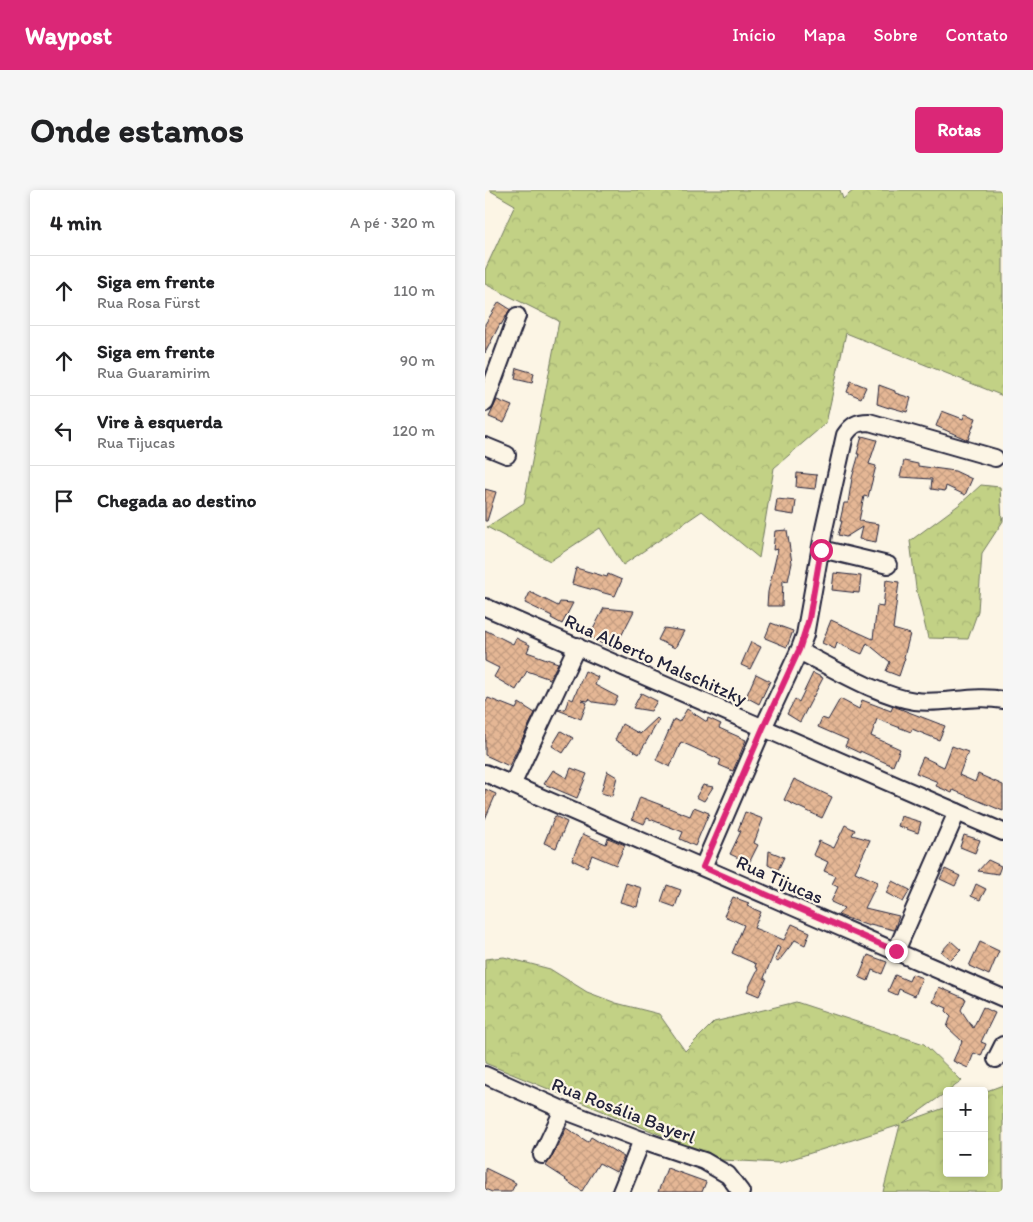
<!DOCTYPE html>
<html lang="pt">
<meta charset="utf-8">
<style>
body{margin:0;font-family:Itim,sans-serif;background:#f6f6f6;color:#202124}
.controls{position:absolute;right:15px;bottom:15px;display:grid;overflow:hidden;border-radius:5px;box-shadow:0 2px 8px #0003}
.controls button{width:45px;height:45px;display:grid;place-items:center;padding:0;border:0;border-bottom:1px solid #e0e0e0;background:#fff;color:#202124;font:25px sans-serif}
.stop{position:absolute;width:15px;height:15px;margin:-11px;border:4px solid #db2777;border-radius:50%;background:#fff}
.stop.end{background:#db2777;border-color:#fff;box-shadow:0 1px 5px #0008}
.list{margin:0;padding:0;list-style:none}
h2{display:flex;justify-content:space-between;align-items:center;height:65px;margin:0;padding:0 20px;font-size:21px}
h2 small{font-size:16px;font-weight:400;color:#757577}
.list li{display:grid;grid-template-columns:32px 1fr auto;gap:15px;align-items:center;box-sizing:border-box;height:70px;padding:0 20px;border-top:1px solid #e0e0e0}
.list b{display:block;font-size:19px;white-space:nowrap}
.list p{margin:0;font-size:16px;white-space:nowrap;color:#757577}
.list em{font-size:16px;font-style:normal;color:#757577}
.icon{flex:none;width:28px;height:28px;fill:none;stroke:currentColor;stroke-width:2;stroke-linecap:round;stroke-linejoin:round}
.map{position:relative;flex:none;width:518px;height:1002px;overflow:hidden;border-radius:5px}
header{display:flex;align-items:center;gap:30px;box-sizing:border-box;height:70px;padding:0 25px;background:#db2777;color:#fff}
header strong{font-size:24px}
nav{display:flex;gap:28px;margin-inline-start:auto;font-size:18px}
.intro{display:flex;align-items:center;justify-content:space-between;box-sizing:border-box;height:120px;padding:0 30px}
h1{margin:0;font-size:35px}
.button{padding:12px 22px;border-radius:5px;background:#db2777;color:#fff;font-size:18px;font-weight:700}
main{display:flex;gap:30px;padding:0 30px}
aside{flex:1;background:#fff;border-radius:5px;box-shadow:0 2px 8px #0003}
.map>svg:first-child{display:block}
.forest{fill:url(#forest-crowns);stroke:#727a60}
.building{fill:url(#building-cross-hatch);stroke:#22223b}
.lines{fill:none;stroke-linecap:round;stroke-linejoin:round}
.minor-casing{stroke:#22223b;stroke-width:20}
.minor{stroke:#fcf5e5;stroke-width:16}
.route{stroke:#db2777;stroke-width:6}
.labels{text-anchor:middle;stroke-width:4.5;stroke-linejoin:round;paint-order:stroke}
.street-label{font-size:19px;fill:#22223b;stroke:#fcf5e5}
</style>
<header>
<strong>Waypost</strong>
<nav><a>Início</a><a>Mapa</a><a>Sobre</a><a>Contato</a></nav>
</header>
<div class="intro"><h1>Onde estamos</h1><a class="button">Rotas</a></div>
<main>
<aside>
<h2>4 min<small>A pé · 320 m</small></h2>
<ul class="list">
<li><svg class="icon" aria-label="ahead" viewBox="0 0 24 24"><path d="M12 20V5M6 11l6-6 6 6"/></svg><div><b>Siga em frente</b><p>Rua Rosa Fürst</p></div><em>110 m</em></li>
<li><svg class="icon" aria-label="ahead" viewBox="0 0 24 24"><path d="M12 20V5M6 11l6-6 6 6"/></svg><div><b>Siga em frente</b><p>Rua Guaramirim</p></div><em>90 m</em></li>
<li><svg class="icon" aria-label="left" viewBox="0 0 24 24"><path d="M17 20v-9H6M10 6l-5 5 5 5"/></svg><div><b>Vire à esquerda</b><p>Rua Tijucas</p></div><em>120 m</em></li>
<li><svg class="icon" aria-label="arrive" viewBox="0 0 24 24"><path d="M6 21V4h12l-3 4 3 4H6"/></svg><div><b>Chegada ao destino</b></div></li>
</ul>
</aside>
<div class="map">
<svg width="518" height="1002" viewBox="0 0 518 1002">
<defs>
<pattern id="forest-crowns" width="20" height="18" patternUnits="userSpaceOnUse" patternTransform="scale(1.25)"><rect width="20" height="18" fill="#c2d185"/><path d="M2 6a3 3 0 1 1 6 0M12 15a3 3 0 1 1 6 0" fill="none" stroke="#a6b374"/></pattern>
<pattern id="building-cross-hatch" width="8" height="8" patternUnits="userSpaceOnUse" patternTransform="scale(1.25)"><rect width="8" height="8" fill="#e5b795"/><path d="M0 0l8 8M0 8l8-8" fill="none" stroke="#c49d81"/></pattern>
</defs>
<rect width="100%" height="100%" fill="#fcf5e5"/>
<filter id="ink" filterUnits="userSpaceOnUse"><feTurbulence type="fractalNoise" baseFrequency=".02" numOctaves="2"/><feDisplacementMap in="SourceGraphic" scale="10" xChannelSelector="R" yChannelSelector="G"/><feConvolveMatrix kernelMatrix="1 2 1 2 8 2 1 2 1" color-interpolation-filters="sRGB"/></filter>
<g filter="url(#ink)">
<!-- forest -->
<g class="forest">
<path d="M4,0h351l3,9 11,-9h149v206l-157,-63 -20,90 -52,45 -15,90 -57,-47 -79,54 -23,-37 -50,33 -63,-34 37,-24 35,-182 -74,-37v-14l30,-65z"/>
<path d="M496,295l19,2 2,33 1,-3v4l-21,32 -4,58 -10,28 -40,-1 -12,-50 -6,-47 50,-37z"/>
<path d="M19,767l46,12 37,23 29,11 43,11 26,37 29,-29 82,-20 128,42 38,37 -59,42 44,-16v66h37v-81l19,-7v107h-120l17,-67 -121,38 -57,-3 -237,-97v-104z"/>
</g>
<!-- building -->
<g class="building">
<path d="M14,112l11,7 -9,16 -1,-1 -15,29v-29z"/>
<path d="M32,178l17,5 -2,10 -17,-4z"/>
<path d="M366,191l15,6 -5,11 -14,-6z"/>
<path d="M394,195l16,6v2l16,5 -4,14 -18,-5v1l-12,-4z"/>
<path d="M12,210l15,6 -8,17 -15,-6z"/>
<path d="M457,221l21,8 2,-5 11,4 -8,22 -32,-14z"/>
<path d="M377,246l15,4 -8,24 7,2 -8,31 -4,-1 -5,25 20,3 -3,18 -17,-3 3,-12 -16,10 -8,-2 4,-14h-2l4,-18h4l4,-25 7,-24h-2z"/>
<path d="M419,271l14,3v2l37,5 17,8 -7,16 -19,-9 -1,5 -14,-2 1,-10 -32,-2z"/>
<path d="M312,283l20,2 -2,14 -19,-2z"/>
<path d="M0,299l11,3 -9,29h-2z"/>
<path d="M292,309l19,2 -2,14 -19,-3z"/>
<path d="M302,340l5,33 -4,18 -5,-1 -1,26h-15l1,-14 10,-43 -5,1 2,-19z"/>
<path d="M91,378l31,9 1,-3 14,6 -7,16 -43,-12z"/>
<path d="M349,383l27,3 -2,17 -27,-3z"/>
<path d="M401,390l13,2 -6,47 17,5 -6,23 1,1 -6,18 -13,-5 4,-9 -23,-19 -5,11 -25,-11 -2,6 -13,-6 9,-23 42,19 4,-33 6,1z"/>
<path d="M45,402l28,14 2,-4 13,1 -11,21 -11,-6 1,-2 -27,-13z"/>
<path d="M119,418l30,3 -20,39 -25,-13z"/>
<path d="M286,433l22,8 -6,16 -22,-9z"/>
<path d="M179,438l20,3 -9,17 -17,-8z"/>
<path d="M0,440l28,14 3,-6 14,7 -3,7 31,11 -8,16 -23,-8 -11,19 -22,-13 5,-9 -14,-7z"/>
<path d="M266,452l10,5 -11,22 -9,-4z"/>
<path d="M100,481l13,6 -3,8 23,12 -4,8 -21,-3 -4,-3 -1,2 -7,-1 6,3 -6,16 -23,-9 7,-1 4,-11 4,2z"/>
<path d="M328,483l10,5 -23,44 -13,-8 8,-15 4,3z"/>
<path d="M271,484l14,7 -11,23 -13,-7z"/>
<path d="M156,503l16,8 -6,10 -18,-3z"/>
<path d="M3,508l28,11 3,-6 16,10 -26,53 -24,-11v-51z"/>
<path d="M355,509l19,10 3,-9 29,11 2,-5 52,20 -6,14 -27,-11 -1,3 -34,-13 -6,17 29,13 -7,17 -33,-15v2l-15,-7 3,-6 -30,-13 4,-9 6,2z"/>
<path d="M202,519l20,13 1,-4 13,6 -2,4 27,12 -13,31 -14,-6 2,-5 -40,-18 -11,25 -14,-7 18,-41 5,3z"/>
<path d="M172,528l2,2 -20,34 -24,-14 7,-16 18,10z"/>
<path d="M76,541l12,7 -10,15 -11,-7z"/>
<path d="M467,556l16,6 -9,23 16,7 3,-8 25,11v26l-50,-21 -1,3 -16,-7 2,-4 -22,-9 7,-16 21,10z"/>
<path d="M86,578l16,6 -10,24 -33,-14 9,-14 14,8z"/>
<path d="M122,581l10,6 -5,19 -11,-3z"/>
<path d="M309,589l38,18 -10,21 -38,-18z"/>
<path d="M218,595l10,2 -9,14 -8,-4z"/>
<path d="M0,599l11,5 -11,25z"/>
<path d="M155,607l50,19 4,-9 15,6 -14,33 -15,-7 3,-7 -36,-14 -3,6 -12,-5z"/>
<path d="M260,622l18,7 -9,24 4,2 -9,18 -19,-9 11,-23 -3,-1z"/>
<path d="M70,626l12,6 -11,26 -12,-5z"/>
<path d="M416,626l20,6 -3,11 -20,-7z"/>
<path d="M360,635l10,5 -3,5 18,5 -15,32 23,10 -13,26 34,8 -5,14 -24,-6 -1,2 -31,-11 6,-7 -13,-6 7,-15 -6,-3 4,-8 -12,-5 4,-9 -15,-7 6,-14 15,7z"/>
<path d="M98,644l23,10 2,-6 17,7 -9,20 -24,-10 -5,12 -15,-7z"/>
<path d="M479,645l16,5 -5,13 -15,-6z"/>
<path d="M284,661l15,6 -6,13 -10,-5z"/>
<path d="M503,670l13,6 -3,8 -20,-3z"/>
<path d="M460,679l15,7 -5,10 -15,-7z"/>
<path d="M407,691l18,9 -7,12 -17,-9z"/>
<path d="M141,693l16,5 -5,19 -17,-5z"/>
<path d="M491,694l10,5 -6,11 -9,-4z"/>
<path d="M182,695l14,5 -6,17 -14,-5z"/>
<path d="M248,707l16,6 -2,3 14,6 -7,16 30,12 8,-16 18,8 -5,13 -10,-5 -17,22 -3,-2 5,-12 -3,-2 -13,32 3,2 -8,16 -12,-5 11,-22 -3,-2 1,-3 -24,-11 12,-28 -20,-9z"/>
<path d="M466,751l10,9 -10,10 -10,-8z"/>
<path d="M495,752l19,9 -10,24 -20,-9z"/>
<path d="M383,765l19,7 -5,12 -10,-4 -4,11 -9,-4z"/>
<path d="M427,784l10,4 -7,18 -16,-7 -2,6 -9,-4 7,-16 14,6z"/>
<path d="M454,797l27,12 -5,11 12,18 10,-21 12,6 -14,29 5,2 -5,12 -7,-3 -6,15 -15,-7 9,-20 -15,-14 4,-11 -5,-5 1,-3 -14,-6z"/>
<path d="M81,938l22,14 3,-5 33,20 -8,15 -17,-9 -17,28 -17,-11 1,-1 -20,-13 12,-20z"/>
<path d="M0,978l31,15 -5,9h-19l-7,-3z"/>
<path d="M182,978l39,14 -4,10h-44z"/>
</g>
<g class="lines">
<!-- minor casing -->
<g class="minor-casing">
<g id="minor">
<path d="M0,213l32,-87"/>
<path d="M0,256l22,9"/>
<path d="M336,359l67,16"/>
<path d="M0,417l518,225"/>
<path d="M314,461c34,17 79,45 116,50 28,4 59,-7 88,-1"/>
<path d="M0,583l518,225"/>
<path d="M27,595l65,-139"/>
<path d="M218,677l60,-139 36,-77 6,-16 19,-106 21,-94c7,-10 12,-13 24,-13l126,36"/>
<path d="M411,761l61,-139"/>
<path d="M511,869l7,-14"/>
<path d="M0,885l78,35 79,30 62,21 24,14 13,17"/>
<path d="M57,965l21,-45"/>
<path d="M136,1002l21,-52"/>
</g>
</g>
<!-- minor -->
<use href="#minor" class="minor"/>
</g>
</g>
<g class="lines" filter="url(#ink)">
<!-- route -->
<path class="route" d="M336,360l-12,69 -10,31 -36,78 -60,139 193,84"/>
</g>
<g class="labels">
<!-- street labels -->
<g class="street-label">
<text transform="translate(171 469) rotate(24)" y="7">Rua Alberto Malschitzky</text>
<text transform="translate(295 689) rotate(24)" y="7">Rua Tijucas</text>
<text transform="translate(139 920) rotate(21)" y="7">Rua Rosália Bayerl</text>
</g>
</g>
</svg>
<div class="controls">
<button>+</button>
<button>−</button>
</div>
<div class="stop" style="left:336px;top:360px"></div>
<div class="stop end" style="left:411px;top:761px"></div>
</div>
</main>
